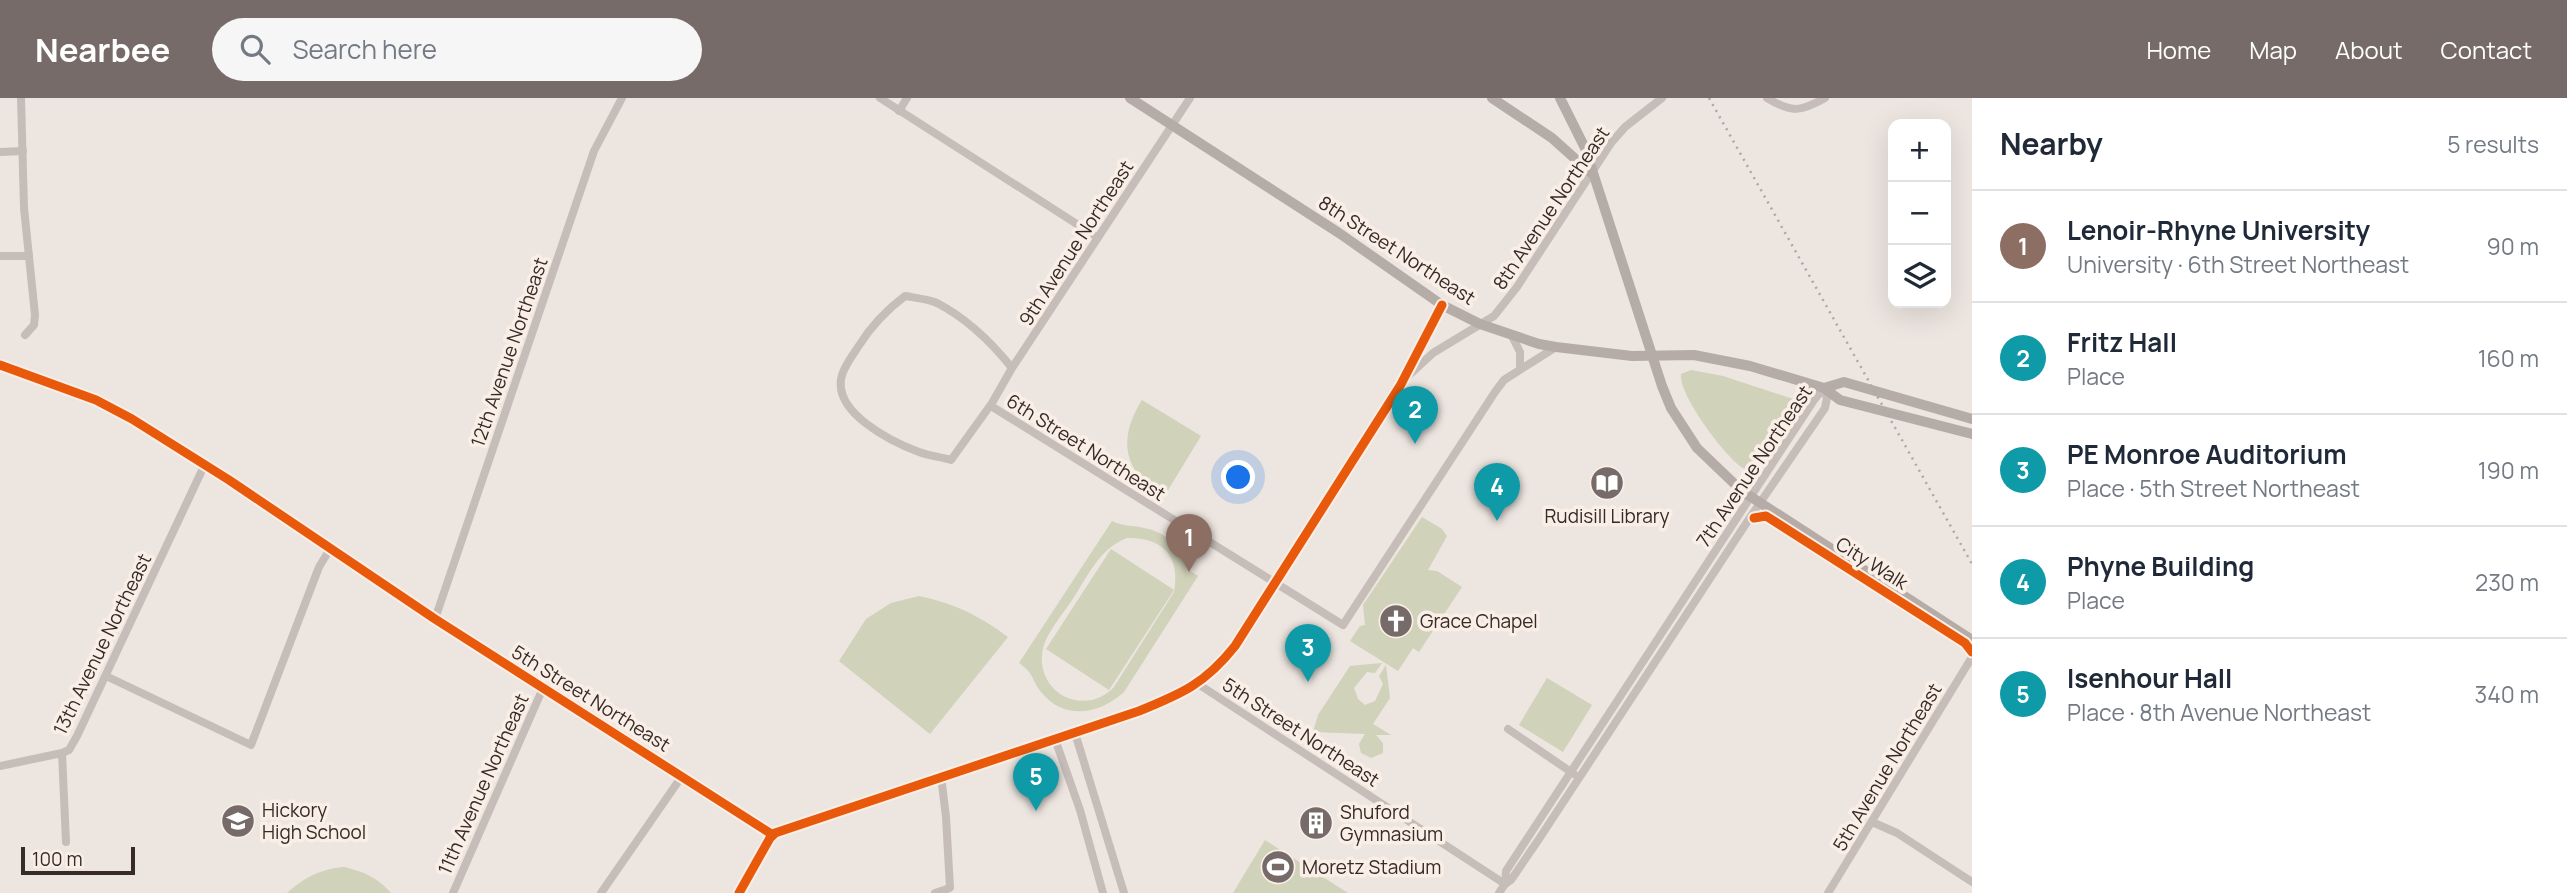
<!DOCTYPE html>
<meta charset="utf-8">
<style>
body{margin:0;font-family:Manrope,sans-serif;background:#f6f6f7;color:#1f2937}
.controls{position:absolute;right:21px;top:21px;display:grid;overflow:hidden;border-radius:14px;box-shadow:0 7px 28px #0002}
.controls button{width:63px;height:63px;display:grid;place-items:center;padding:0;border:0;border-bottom:2px solid #e0e1e3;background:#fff;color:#1f2937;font:35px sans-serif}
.scale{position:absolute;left:21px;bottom:18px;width:114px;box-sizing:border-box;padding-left:7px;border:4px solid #372a27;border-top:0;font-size:19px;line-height:24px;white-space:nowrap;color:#372a27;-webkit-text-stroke:5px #faefe7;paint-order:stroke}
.you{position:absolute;left:1239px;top:380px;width:24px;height:24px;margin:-18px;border:5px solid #fff;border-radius:50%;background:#1a73e8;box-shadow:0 0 0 10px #1a73e833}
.badge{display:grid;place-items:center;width:46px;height:46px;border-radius:50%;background:#766b68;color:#fff;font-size:23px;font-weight:700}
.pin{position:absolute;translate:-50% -58px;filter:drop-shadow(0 2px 4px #0008)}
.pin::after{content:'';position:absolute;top:37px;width:24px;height:21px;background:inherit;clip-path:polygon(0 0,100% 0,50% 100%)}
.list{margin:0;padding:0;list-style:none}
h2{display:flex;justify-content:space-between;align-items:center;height:91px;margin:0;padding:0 28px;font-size:30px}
h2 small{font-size:23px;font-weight:400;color:#747a83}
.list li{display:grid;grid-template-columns:46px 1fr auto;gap:21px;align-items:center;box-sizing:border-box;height:112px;padding:0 28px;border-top:2px solid #e0e1e3}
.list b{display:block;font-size:26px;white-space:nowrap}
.list p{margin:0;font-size:23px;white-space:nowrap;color:#747a83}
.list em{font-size:23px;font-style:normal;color:#747a83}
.icon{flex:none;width:38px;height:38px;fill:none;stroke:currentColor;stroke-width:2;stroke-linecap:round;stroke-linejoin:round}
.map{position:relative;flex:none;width:1972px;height:795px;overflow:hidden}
header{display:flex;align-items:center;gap:42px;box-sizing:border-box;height:98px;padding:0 35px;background:#766b68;color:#fff}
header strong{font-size:33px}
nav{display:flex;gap:38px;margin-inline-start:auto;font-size:24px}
.search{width:490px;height:63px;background:#f6f6f7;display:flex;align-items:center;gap:18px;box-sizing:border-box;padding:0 24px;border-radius:38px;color:#747a83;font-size:26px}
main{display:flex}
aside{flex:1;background:#fff}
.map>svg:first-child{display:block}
.green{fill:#d0d2ba;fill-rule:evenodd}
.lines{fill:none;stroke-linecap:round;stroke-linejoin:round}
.minor{stroke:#c6bdb9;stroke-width:8}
.major{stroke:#b5aca8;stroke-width:10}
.rail{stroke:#aea7a3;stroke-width:2.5;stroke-dasharray:2 5;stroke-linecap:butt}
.cycleway-casing{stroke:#faefe7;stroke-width:13}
.cycleway{stroke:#e8590c;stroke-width:9}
.labels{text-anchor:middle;stroke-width:7;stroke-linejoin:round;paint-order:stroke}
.street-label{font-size:19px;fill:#372a27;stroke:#faefe7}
.poi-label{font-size:19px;fill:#372a27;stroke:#faefe7;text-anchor:start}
</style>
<header>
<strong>Nearbee</strong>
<div class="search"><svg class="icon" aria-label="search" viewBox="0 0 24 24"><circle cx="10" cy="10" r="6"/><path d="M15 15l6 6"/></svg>Search here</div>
<nav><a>Home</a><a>Map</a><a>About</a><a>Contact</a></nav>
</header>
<main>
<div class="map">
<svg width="1972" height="795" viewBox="0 0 1972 795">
<rect width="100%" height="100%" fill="#ece5e0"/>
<!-- green -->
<g class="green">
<path d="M1691,272l32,6 70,23 1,15 -40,57c-4,-1 -8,-1 -11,-3 -17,-10 -65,-74 -62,-94z"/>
<path d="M1142,302l59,36 -36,59c-42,-21 -48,-56 -23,-95z"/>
<path d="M1422,419l20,12 5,7 -19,34 9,1 25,16 -43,65 -6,-4 -15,23 -48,-30 10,-15 5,-1 -2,-20z"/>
<path d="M1112,423c12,6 20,4 32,7 23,4 36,19 42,40l12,8 -74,116c-24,22 -59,29 -82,1 -11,-13 -7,-19 -23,-30zM1127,440c35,-1 54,18 47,54l-60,95c-11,11 -23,16 -39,13 -26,-5 -40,-33 -30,-58 7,-16 20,-31 29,-45 15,-23 26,-49 53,-59z"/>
<path d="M1111,451l63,41 -65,100 -63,-41z"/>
<path d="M919,498c35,7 61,20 89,41l-78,97 -91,-73 27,-42 25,-16z"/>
<path d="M1382,565l-7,10 -8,-1 -13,16 4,11 7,6 10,-4 8,-17 -4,-8 7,-11 4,33 -17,26 18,11h-15l7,8v10l-12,5 -10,-5 -2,-9 6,-10 -52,-2 5,-17 32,-49z"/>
<path d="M1547,580l45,27 -29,47 -44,-27z"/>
<path d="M1265,742l83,53h-115z"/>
<path d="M344,769c19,4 34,11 47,26h-104c18,-16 33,-24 57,-26z"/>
</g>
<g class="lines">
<!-- minor -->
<g class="minor">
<path d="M21,0l3,110 11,107 -1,10 -9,10"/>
<path d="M880,0l217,139"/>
<path d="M1767,0c25,15 33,14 58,0"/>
<path d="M899,13l8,-13"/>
<path d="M0,54l23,-1"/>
<path d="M0,158h29"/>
<path d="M1512,238l8,16v16"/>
<path d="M0,267l96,35 36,19 97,61 206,139 338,216"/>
<path d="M1012,270c-20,-25 -46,-50 -75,-65 -9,-4 -21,-5 -32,-7 -20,15 -34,30 -47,51 -5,8 -13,18 -16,28 -11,37 50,67 77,77 10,4 22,5 32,8l41,-57 20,-35 178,-270"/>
<path d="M1408,278l25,-23 61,-37 23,-29 94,-144 14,-16 37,-29"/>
<path d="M991,308l352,219 152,-233 9,-12 52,-33"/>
<path d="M435,521l159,-468 28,-53"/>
<path d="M106,578l145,69 68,-178 11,-18"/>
<path d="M1198,586l307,200"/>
<path d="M1508,631l66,45"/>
<path d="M1075,635l49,160"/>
<path d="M1055,641l25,71 23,83"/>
<path d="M0,668l62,-13"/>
<path d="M1872,724l25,11 75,49"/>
<path d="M66,744l-4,-89 7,-3 8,-14 128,-272"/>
<path d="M1505,786l1,-13 308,-471 10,-12"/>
<path d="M453,795l90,-205"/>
<path d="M601,795l81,-117"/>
<path d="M739,795l31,-55 5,-5 364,-122c42,-17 66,-27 96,-65l165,-260 42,-81"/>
<path d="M935,795l15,-5 -4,-71 -5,-41"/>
<path d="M1499,795l6,-9 6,-4 28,-41 212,-323 74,-108 2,-10 -3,-10"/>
<path d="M1828,795l144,-236"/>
</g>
<!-- major -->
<g class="major">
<path d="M1130,0l209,135 103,72 38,19 59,20 17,3 76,9 62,-1 56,11 74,22 20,-6 128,37"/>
<path d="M1492,0l60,40 39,35"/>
<path d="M1560,0l25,50 77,238 9,22 26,40 45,43 230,149"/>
<path d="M1824,290l16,12 132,34"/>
</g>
<!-- rail -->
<path class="rail" d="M1709,0l263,466"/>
<!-- cycleway casing -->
<g class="cycleway-casing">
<g id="cycleway">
<path d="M0,267l96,35 36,19 97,61 206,139 338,216"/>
<path d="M1754,420l12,-2 199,127 7,9"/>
<path d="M739,795l31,-55 5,-5 364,-122c42,-17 66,-27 96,-65l165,-260 42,-81"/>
</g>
</g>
<!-- cycleway -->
<use href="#cycleway" class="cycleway"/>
</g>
<!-- icons -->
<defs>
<g id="library-disc" transform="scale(1.75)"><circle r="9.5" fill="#766b68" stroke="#faefe7"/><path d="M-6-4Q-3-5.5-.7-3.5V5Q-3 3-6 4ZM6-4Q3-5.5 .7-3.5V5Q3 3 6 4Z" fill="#fff"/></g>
<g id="church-disc" transform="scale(1.75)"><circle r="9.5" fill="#766b68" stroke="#faefe7"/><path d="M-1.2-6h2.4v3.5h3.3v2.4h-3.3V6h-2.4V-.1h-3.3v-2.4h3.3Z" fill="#fff"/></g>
<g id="school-disc" transform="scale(1.75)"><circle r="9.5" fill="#766b68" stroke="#faefe7"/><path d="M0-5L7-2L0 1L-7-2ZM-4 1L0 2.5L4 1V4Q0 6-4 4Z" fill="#fff"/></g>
<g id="building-disc" transform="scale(1.75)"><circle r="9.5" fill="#766b68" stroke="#faefe7"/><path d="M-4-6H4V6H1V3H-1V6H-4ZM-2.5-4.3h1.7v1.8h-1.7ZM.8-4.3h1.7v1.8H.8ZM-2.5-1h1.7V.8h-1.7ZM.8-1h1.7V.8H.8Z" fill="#fff"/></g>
<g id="stadium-disc" transform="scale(1.75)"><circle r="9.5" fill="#766b68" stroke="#faefe7"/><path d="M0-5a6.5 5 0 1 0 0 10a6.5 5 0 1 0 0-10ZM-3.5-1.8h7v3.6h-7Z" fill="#fff"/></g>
</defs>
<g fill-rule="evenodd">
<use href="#library-disc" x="1607" y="385"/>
<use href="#church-disc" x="1396" y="523"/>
<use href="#school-disc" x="238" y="723"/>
<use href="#building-disc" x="1316" y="725"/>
<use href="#stadium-disc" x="1278" y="769"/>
</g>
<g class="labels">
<!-- street labels -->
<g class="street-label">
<text transform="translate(1551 110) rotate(-56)" y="7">8th Avenue Northeast</text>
<text transform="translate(1076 145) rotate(-57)" y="7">9th Avenue Northeast</text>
<text transform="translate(1397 152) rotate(33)" y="7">8th Street Northeast</text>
<text transform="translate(509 254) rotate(-71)" y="7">12th Avenue Northeast</text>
<text transform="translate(1086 349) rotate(32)" y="7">6th Street Northeast</text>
<text transform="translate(1754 368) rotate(-56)" y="7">7th Avenue Northeast</text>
<text transform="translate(1872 465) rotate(32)" y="7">City Walk</text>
<text transform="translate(102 546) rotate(-64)" y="7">13th Avenue Northeast</text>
<text transform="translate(591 600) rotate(32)" y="7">5th Street Northeast</text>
<text transform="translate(1301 634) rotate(33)" y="7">5th Street Northeast</text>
<text transform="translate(1887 669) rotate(-59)" y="7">5th Avenue Northeast</text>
<text transform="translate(483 686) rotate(-66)" y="7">11th Avenue Northeast</text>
</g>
<!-- poi labels -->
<g class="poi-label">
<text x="1607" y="425" text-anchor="middle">Rudisill Library</text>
<text x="1420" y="530">Grace Chapel</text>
<text x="262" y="719">Hickory<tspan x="262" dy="22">High School</tspan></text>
<text x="1340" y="721">Shuford<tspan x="1340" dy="22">Gymnasium</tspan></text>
<text x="1302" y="776">Moretz Stadium</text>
</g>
</g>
</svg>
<div class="controls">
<button>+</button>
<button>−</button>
<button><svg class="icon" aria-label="layers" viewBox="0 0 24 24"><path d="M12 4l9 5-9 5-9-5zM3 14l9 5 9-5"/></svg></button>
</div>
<div class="scale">100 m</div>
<div class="you"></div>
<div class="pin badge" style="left:1189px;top:474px;background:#8d6e63">1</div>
<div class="pin badge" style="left:1415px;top:346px;background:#0f9aa8">2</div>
<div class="pin badge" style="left:1308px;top:584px;background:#0f9aa8">3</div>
<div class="pin badge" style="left:1497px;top:423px;background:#0f9aa8">4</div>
<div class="pin badge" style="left:1036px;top:713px;background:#0f9aa8">5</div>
</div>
<aside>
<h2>Nearby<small>5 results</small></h2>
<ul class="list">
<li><span class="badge" style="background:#8d6e63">1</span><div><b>Lenoir-Rhyne University</b><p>University · 6th Street Northeast</p></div><em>90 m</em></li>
<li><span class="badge" style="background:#0f9aa8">2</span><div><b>Fritz Hall</b><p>Place</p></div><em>160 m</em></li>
<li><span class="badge" style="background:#0f9aa8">3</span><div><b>PE Monroe Auditorium</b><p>Place · 5th Street Northeast</p></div><em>190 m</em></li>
<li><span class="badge" style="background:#0f9aa8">4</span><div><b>Phyne Building</b><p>Place</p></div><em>230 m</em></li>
<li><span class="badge" style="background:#0f9aa8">5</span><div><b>Isenhour Hall</b><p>Place · 8th Avenue Northeast</p></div><em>340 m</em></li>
</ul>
</aside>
</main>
